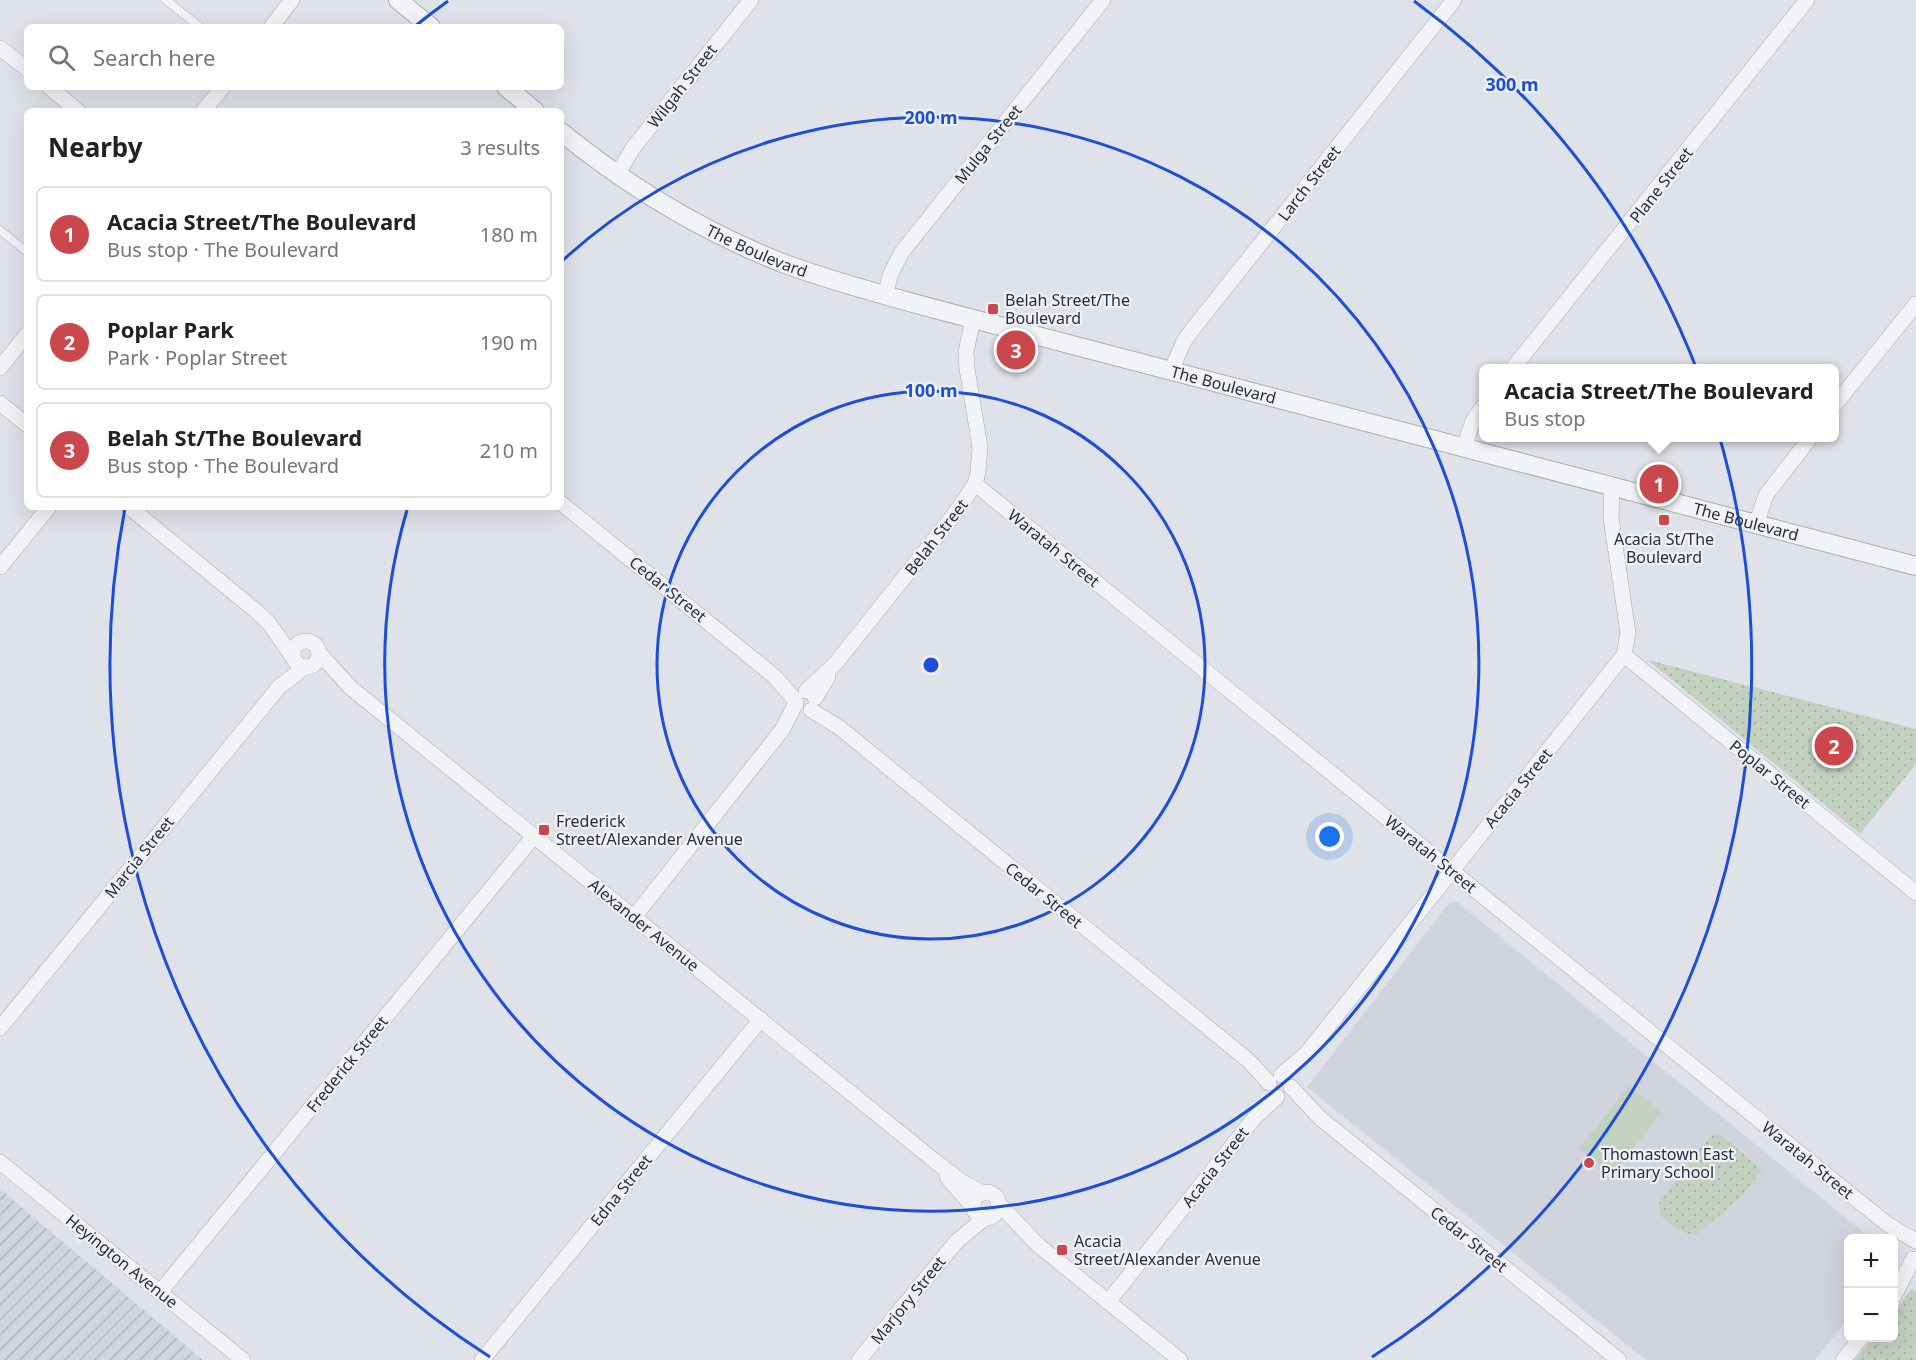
<!DOCTYPE html>
<meta charset="utf-8">
<style>
body{margin:0;font-family:"Noto Sans",sans-serif;background:#f2f2f2;color:#222}
.controls{position:absolute;right:18px;bottom:18px;display:grid;overflow:hidden;border-radius:9px;box-shadow:0 6px 24px #0002}
.controls button{width:54px;height:54px;display:grid;place-items:center;padding:0;border:0;border-bottom:2px solid #e0e0e0;background:#fff;color:#222;font:30px sans-serif}
.you{position:absolute;left:1330px;top:837px;width:21px;height:21px;margin:-15px;border:4px solid #fff;border-radius:50%;background:#1a73e8;box-shadow:0 0 0 9px #1a73e833}
.badge{display:grid;place-items:center;width:39px;height:39px;border-radius:50%;background:#ca474b;color:#fff;font-size:20px;font-weight:700}
.pin{position:absolute;translate:-50% -50%;border:3px solid #fff;box-shadow:0 2px 6px #0006}
.popup{position:absolute;left:1479px;top:364px;width:360px;height:78px;box-sizing:border-box;display:grid;place-content:center;border-radius:9px;background:#fff;filter:drop-shadow(0 2px 4px #0005);font-size:20px;white-space:nowrap;color:#767676}
.popup b{font-size:22px;color:#222}
.popup::after{content:'';position:absolute;left:50%;top:100%;margin-left:-12px;border:12px solid transparent;border-top-color:#fff}
.list{margin:0;padding:0;list-style:none}
h2{display:flex;justify-content:space-between;align-items:center;height:78px;margin:0;padding:0 24px;font-size:26px}
h2 small{font-size:20px;font-weight:400;color:#767676}
.list li{display:grid;grid-template-columns:39px 1fr auto;gap:18px;align-items:center;box-sizing:border-box;height:96px;margin:0 12px 12px;padding:0 12px;border:2px solid #e0e0e0;border-radius:9px}
.list b{display:block;font-size:22px;white-space:nowrap}
.list p{margin:0;font-size:20px;white-space:nowrap;color:#767676}
.list em{font-size:20px;font-style:normal;color:#767676}
.icon{flex:none;width:33px;height:33px;fill:none;stroke:currentColor;stroke-width:2;stroke-linecap:round;stroke-linejoin:round}
.map{position:relative;flex:none;width:1916px;height:1360px;overflow:hidden}
.search{position:absolute;background:#fff;box-shadow:0 6px 24px #0002;left:24px;top:24px;width:540px;height:66px;display:flex;align-items:center;gap:15px;box-sizing:border-box;padding:0 21px;border-radius:9px;color:#767676;font-size:22px}
.panel{position:absolute;background:#fff;box-shadow:0 6px 24px #0002;left:24px;top:108px;width:540px;height:402px;border-radius:9px}
.map>svg:first-child{display:block}
.built{fill:#d1d4dd}
.industrial{fill:url(#industrial-furrows)}
.grass{fill:url(#grass-dots)}
.garden{fill:#c3d2c0}
.lines{fill:none;stroke-linecap:round;stroke-linejoin:round}
.service-casing{stroke:#a8acb5;stroke-width:9}
.minor-casing{stroke:#a8acb5;stroke-width:16}
.tertiary-casing{stroke:#a8acb5;stroke-width:20}
.path{stroke:#bdc0c6;stroke-width:3;stroke-dasharray:4.5 4.5;stroke-linecap:butt}
.service{stroke:#f2f3f6;stroke-width:8}
.minor{stroke:#f2f3f6;stroke-width:15}
.tertiary{stroke:#f2f3f6;stroke-width:18}
.ring{fill:none;stroke:#1d4ed8;stroke-width:3}
.poi-dot{fill:#ca474b;stroke:#eff1f6;stroke-width:2}
.labels{text-anchor:middle;stroke-width:4.5;stroke-linejoin:round;paint-order:stroke}
.street-label{font-size:16px;fill:#282e3f;stroke:#eff1f6}
.poi-label{font-size:16px;fill:#282e3f;stroke:#eff1f6;text-anchor:start}
.centre{fill:#1d4ed8;stroke:#eff1f6;stroke-width:3}
.ring-label{font-size:18px;text-anchor:middle;font-weight:bold;fill:#1d4ed8;stroke:#eff1f6;stroke-width:4.5;stroke-linejoin:round;paint-order:stroke}
</style>
<div class="map">
<svg width="1916" height="1360" viewBox="0 0 1916 1360">
<defs>
<pattern id="industrial-furrows" width="10" height="10" patternUnits="userSpaceOnUse" patternTransform="scale(1.5)"><rect width="10" height="10" fill="#d1d4dd"/><path d="M-1 1l2-2M0 10L10 0M9 11l2-2" fill="none" stroke="#b3b6bf"/></pattern>
<pattern id="grass-dots" width="8" height="8" patternUnits="userSpaceOnUse" patternTransform="scale(1.5)"><rect width="8" height="8" fill="#c3d2c0"/><path d="M2 2h.1M6 6h.1" fill="none" stroke="#a8b5a6" stroke-width="1.8" stroke-linecap="round"/></pattern>
</defs>
<rect width="100%" height="100%" fill="#dfe2e8"/>
<!-- built -->
<path class="built" d="M1457,902l414,336h-23v81l-33,41h-169l-339,-273 142,-184z"/>
<!-- industrial -->
<path class="industrial" d="M0,1189l203,171h-203z"/>
<!-- grass -->
<g class="grass">
<path d="M1648,660l268,69v35l-56,70z"/>
<path d="M1720,1134l42,36 -24,30 -41,34c-15,1 -26,-9 -37,-19l-1,-12 36,-49 17,-19z"/>
<path d="M1912,1289l4,3v68h-61l18,-22h21v-27z"/>
</g>
<!-- garden -->
<path class="garden" d="M1629,1086l33,26 -50,62 -33,-26z"/>
<g class="lines">
<!-- service casing -->
<g class="service-casing">
<g id="service">
<path d="M166,0l34,27"/>
<path d="M0,230l27,22"/>
</g>
</g>
<!-- minor casing -->
<g class="minor-casing">
<g id="minor">
<path d="M271,27l21,-27"/>
<path d="M0,48l27,21"/>
<path d="M49,87l29,24"/>
<path d="M203,111l20,-24"/>
<path d="M617,175l16,-27 118,-148"/>
<path d="M885,296l6,-23 11,-21 201,-252"/>
<path d="M0,368l27,-34"/>
<path d="M1513,368l294,-368"/>
<path d="M1171,371l13,-30 8,-11 262,-330"/>
<path d="M0,403l27,22"/>
<path d="M1834,406l82,-102"/>
<path d="M1464,447l9,-26 11,-16"/>
<path d="M975,484l912,740 29,17"/>
<path d="M561,503l213,173 21,24"/>
<path d="M129,507l126,103 14,13 23,33"/>
<path d="M1756,524l10,-29 44,-57"/>
<path d="M0,567l49,-60"/>
<circle cx="306" cy="654" r="13"/>
<path d="M319,653l32,35 585,474 26,20 21,11"/>
<path d="M1624,655l292,238"/>
<path d="M806,691l29,-27 119,-149 21,-31 3,-12 2,-25 -13,-78 -1,-17 7,-33"/>
<path d="M815,698l13,-21"/>
<path d="M811,710l29,18 409,333 20,22"/>
<path d="M634,917l148,-187 14,-27"/>
<path d="M0,1028l279,-341 26,-20"/>
<path d="M1281,1075l25,-21 318,-399 4,-22 -17,-115 1,-32"/>
<path d="M1291,1087l29,31 299,242"/>
<path d="M0,1162l243,198"/>
<path d="M947,1177l26,30"/>
<circle cx="986" cy="1205" r="13"/>
<path d="M998,1203l40,42 142,115"/>
<path d="M160,1292l374,-456"/>
<path d="M1894,1296l19,-37"/>
<path d="M1108,1302l147,-185 22,-20"/>
<path d="M482,1360l279,-341"/>
<path d="M859,1360l98,-119 28,-23"/>
<path d="M1843,1360l18,-22"/>
</g>
</g>
<!-- tertiary casing -->
<g class="tertiary-casing">
<g id="tertiary">
<path d="M398,0l33,27"/>
<path d="M506,87l29,24"/>
<path id="s1" d="M561,132c68,55 142,100 224,132 49,18 99,31 150,45l981,257"/>
</g>
</g>
<!-- path -->
<g class="path">
<path d="M1894,1323l10,-13"/>
<path d="M1876,1346l7,-8"/>
</g>
<!-- service -->
<use href="#service" class="service"/>
<!-- minor -->
<use href="#minor" class="minor"/>
<!-- tertiary -->
<use href="#tertiary" class="tertiary"/>
</g>
<!-- distance rings -->
<g class="ring">
<circle cx="931" cy="665" r="274"/>
<path d="M561 262A547 547 0 1 1 407 510"/>
<path d="M490 1357A821 821 0 0 1 125 508M414 27A821 821 0 0 1 448 1M1414 1A821 821 0 0 1 1372 1357"/>
</g>
<!-- markers -->
<g class="poi-dot">
<rect x="987" y="303" width="12" height="12" rx="3"/>
<rect x="1658" y="514" width="12" height="12" rx="3"/>
<rect x="538" y="824" width="12" height="12" rx="3"/>
<circle cx="1589" cy="1163" r="6"/>
<rect x="1056" y="1244" width="12" height="12" rx="3"/>
</g>
<g class="labels">
<!-- street labels -->
<g class="street-label">
<text transform="translate(682 86) rotate(-52)" y="6">Wilgah Street</text>
<text transform="translate(988 144) rotate(-51)" y="6">Mulga Street</text>
<text transform="translate(1309 183) rotate(-52)" y="6">Larch Street</text>
<text transform="translate(1661 185) rotate(-52)" y="6">Plane Street</text>
<text dy="6" stroke="none"><textPath href="#s1" startOffset="230">The Boulevard</textPath></text>
<text dy="6" stroke="none"><textPath href="#s1" startOffset="716">The Boulevard</textPath></text>
<text dy="6" stroke="none"><textPath href="#s1" startOffset="1256">The Boulevard</textPath></text>
<text transform="translate(936 537) rotate(-52)" y="6">Belah Street</text>
<text transform="translate(1054 548) rotate(39)" y="6">Waratah Street</text>
<text transform="translate(668 589) rotate(39)" y="6">Cedar Street</text>
<text transform="translate(1770 774) rotate(39)" y="6">Poplar Street</text>
<text transform="translate(1518 788) rotate(-51)" y="6">Acacia Street</text>
<text transform="translate(1431 854) rotate(39)" y="6">Waratah Street</text>
<text transform="translate(139 857) rotate(-51)" y="6">Marcia Street</text>
<text transform="translate(1044 895) rotate(39)" y="6">Cedar Street</text>
<text transform="translate(644 925) rotate(39)" y="6">Alexander Avenue</text>
<text transform="translate(347 1064) rotate(-51)" y="6">Frederick Street</text>
<text transform="translate(1808 1160) rotate(39)" y="6">Waratah Street</text>
<text transform="translate(1215 1167) rotate(-52)" y="6">Acacia Street</text>
<text transform="translate(621 1190) rotate(-51)" y="6">Edna Street</text>
<text transform="translate(1469 1239) rotate(39)" y="6">Cedar Street</text>
<text transform="translate(122 1261) rotate(39)" y="6">Heyington Avenue</text>
<text transform="translate(908 1300) rotate(-51)" y="6">Marjory Street</text>
</g>
<!-- poi labels -->
<g class="poi-label">
<text x="1005" y="306">Belah Street/The<tspan x="1005" dy="18">Boulevard</tspan></text>
<text x="1664" y="545" text-anchor="middle">Acacia St/The<tspan x="1664" dy="18">Boulevard</tspan></text>
<text x="556" y="827">Frederick<tspan x="556" dy="18">Street/Alexander Avenue</tspan></text>
<text x="1601" y="1160">Thomastown East<tspan x="1601" dy="18">Primary School</tspan></text>
<text x="1074" y="1247">Acacia<tspan x="1074" dy="18">Street/Alexander Avenue</tspan></text>
</g>
</g>
<circle cx="931" cy="665" r="9" class="centre"/>
<g class="ring-label">
<text x="1512" y="91">300 m</text>
<text x="931" y="124">200 m</text>
<text x="931" y="397">100 m</text>
</g>
</svg>
<div class="controls">
<button>+</button>
<button>−</button>
</div>
<div class="you"></div>
<div class="pin badge" style="left:1659px;top:484px">1</div>
<div class="popup"><b>Acacia Street/The Boulevard</b>Bus stop</div>
<div class="pin badge" style="left:1834px;top:746px">2</div>
<div class="pin badge" style="left:1016px;top:350px">3</div>
<div class="search"><svg class="icon" aria-label="search" viewBox="0 0 24 24"><circle cx="10" cy="10" r="6"/><path d="M15 15l6 6"/></svg>Search here</div>
<section class="panel">
<h2>Nearby<small>3 results</small></h2>
<ul class="list">
<li><span class="badge">1</span><div><b>Acacia Street/The Boulevard</b><p>Bus stop · The Boulevard</p></div><em>180 m</em></li>
<li><span class="badge">2</span><div><b>Poplar Park</b><p>Park · Poplar Street</p></div><em>190 m</em></li>
<li><span class="badge">3</span><div><b>Belah St/The Boulevard</b><p>Bus stop · The Boulevard</p></div><em>210 m</em></li>
</ul>
</section>
</div>
